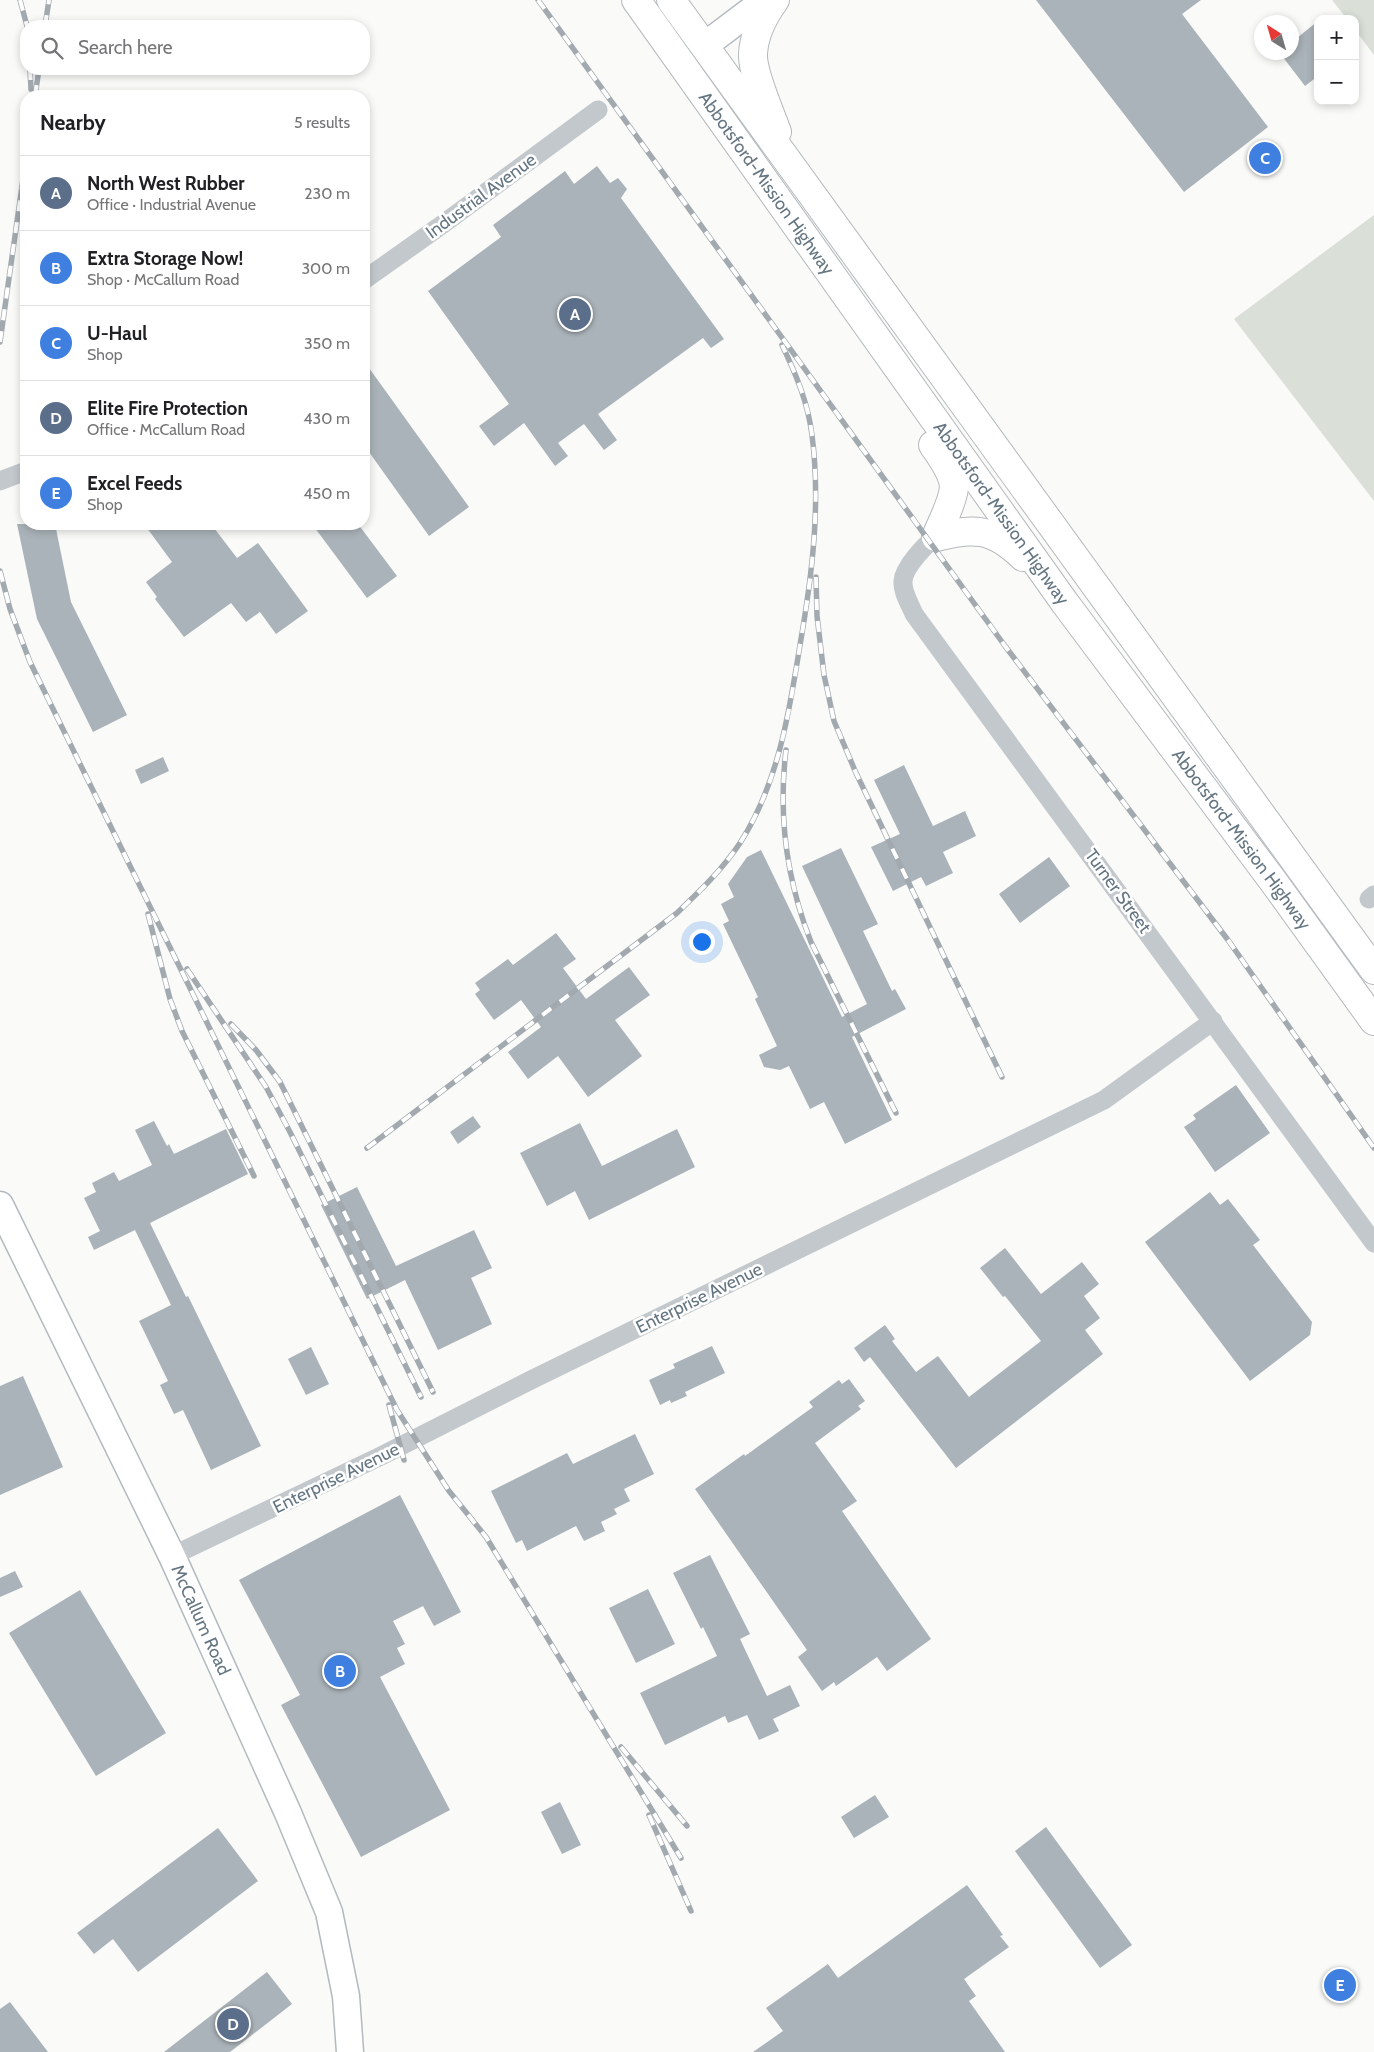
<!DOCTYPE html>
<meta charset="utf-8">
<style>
body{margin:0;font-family:Cabin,sans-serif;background:#f6f6f6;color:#202124}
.controls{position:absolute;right:15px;top:15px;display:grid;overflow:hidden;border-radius:10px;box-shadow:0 2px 8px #0003}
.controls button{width:45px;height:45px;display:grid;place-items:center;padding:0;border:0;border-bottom:1px solid #e0e0e0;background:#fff;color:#202124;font:25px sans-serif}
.compass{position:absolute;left:1254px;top:15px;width:45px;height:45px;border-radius:50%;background:#fff;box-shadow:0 2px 8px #0003;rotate:323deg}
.you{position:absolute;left:701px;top:941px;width:18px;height:18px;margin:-12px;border:4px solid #fff;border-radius:50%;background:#1a73e8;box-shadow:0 0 0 8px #1a73e833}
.badge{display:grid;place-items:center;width:32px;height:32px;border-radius:50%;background:#e4572e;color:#fff;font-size:16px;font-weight:700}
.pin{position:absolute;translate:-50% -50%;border:2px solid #fff;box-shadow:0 1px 5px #0006}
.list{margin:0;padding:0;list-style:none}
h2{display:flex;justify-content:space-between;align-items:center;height:65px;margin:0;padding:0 20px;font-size:21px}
h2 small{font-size:16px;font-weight:400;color:#757577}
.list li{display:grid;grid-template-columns:32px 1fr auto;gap:15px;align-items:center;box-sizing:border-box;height:75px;padding:0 20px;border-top:1px solid #e0e0e0}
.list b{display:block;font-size:19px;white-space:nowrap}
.list p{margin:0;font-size:16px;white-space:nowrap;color:#757577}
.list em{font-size:16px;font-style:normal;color:#757577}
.icon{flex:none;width:28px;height:28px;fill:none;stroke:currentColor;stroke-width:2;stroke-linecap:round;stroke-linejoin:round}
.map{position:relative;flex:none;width:1374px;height:2052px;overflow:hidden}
.search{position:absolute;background:#fff;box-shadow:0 2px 8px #0003;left:20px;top:20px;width:350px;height:55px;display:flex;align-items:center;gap:12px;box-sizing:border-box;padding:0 18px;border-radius:20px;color:#757577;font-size:19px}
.panel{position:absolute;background:#fff;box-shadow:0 2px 8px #0003;left:20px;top:90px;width:350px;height:440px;border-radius:20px}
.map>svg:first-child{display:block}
.green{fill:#dadfd7}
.building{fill:#aab3b9}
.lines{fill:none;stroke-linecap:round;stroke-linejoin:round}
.secondary-casing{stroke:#b3babf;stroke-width:29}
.highway-casing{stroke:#b4b9bd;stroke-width:30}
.street{stroke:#c3c8cc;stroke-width:19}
.secondary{stroke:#fff;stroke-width:26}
.highway{stroke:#fff;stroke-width:28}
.rail-casing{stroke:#a2aab0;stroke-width:5.5}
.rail{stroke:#fff;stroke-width:4;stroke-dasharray:11;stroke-linecap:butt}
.labels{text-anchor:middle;stroke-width:5;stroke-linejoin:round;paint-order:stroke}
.street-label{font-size:18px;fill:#657683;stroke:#fff}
</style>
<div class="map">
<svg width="1374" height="2052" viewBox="0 0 1374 2052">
<rect width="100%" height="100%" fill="#fafaf8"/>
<!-- green -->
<g class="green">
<path d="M1332,0h42v55l-19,-25v-11h-8z"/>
<path d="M1374,215v286l-140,-182z"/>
</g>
<!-- building -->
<g class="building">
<path d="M1036,0h165l-19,14 86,113 -84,65z"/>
<path d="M1318,21v55l-13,10 -26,-34h13v-10z"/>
<path d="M597,166l13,17 8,-5 9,11 -6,9 103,141 -13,9 -8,-10 -105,76 19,26 -13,10 -20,-26 -26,19 10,13 -13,10 -31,-43 -30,23 -15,-20 30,-22 -81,-113 73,-54 -8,-12 72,-54 9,13z"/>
<path d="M364,361l105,146 -40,29 -65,-91z"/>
<path d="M17,524h38l16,78 56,113 -34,17 -56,-113z"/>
<path d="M144,524h67l26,34 21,-15 50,68 -32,23 -16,-22 -14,10 -15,-19 -47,34 -29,-38 2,-2 -11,-15 26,-20z"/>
<path d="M312,524h46l39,52 -30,22z"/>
<path d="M163,757l6,14 -28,13 -6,-14z"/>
<path d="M904,765l29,61 32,-15 11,25 -33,16 10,21 -27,13 -5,-9 -28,14 -22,-44 29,-13 -26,-54z"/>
<path d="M841,848l37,76 -15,7 29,60 3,-2 11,20 -54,28 40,83 -47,24 -21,-42 -14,7 -21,-43 -9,4 -16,-3 -5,-12 18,-9 -22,-47 3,-2 -35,-73 6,-3 -8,-17 13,-7 -6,-13 19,-27 14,-7 81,167 25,-13 -65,-138z"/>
<path d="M1049,857l21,29 -50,37 -21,-29z"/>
<path d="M556,933l20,26 -13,9 23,31 43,-32 21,28 -35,25 27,36 -54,41 -30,-41 -30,23 -20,-27 33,-25 -20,-27 -27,20 -19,-26 5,-4 -5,-7 33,-24 5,6z"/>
<path d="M1236,1085l34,48 -55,39 -31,-45 12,-8 -3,-4z"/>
<path d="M473,1116l8,11 -23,17 -8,-12z"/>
<path d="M154,1121l13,25 2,-2 5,10 52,-25 22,45 -98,49 36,74 2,-1 73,150 -50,24 -28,-60 -9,4 -14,-29 8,-4 -29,-60 32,-16 -36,-75 -41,20 -6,-13 12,-6 -16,-33 12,-6 -4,-9 22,-11 5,9 33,-16 -17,-35z"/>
<path d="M580,1123l22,43 75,-37 18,38 -106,53 -14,-29 -28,15 -27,-53z"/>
<path d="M357,1187l39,79 78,-36 18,38 -21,10 21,46 -54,26 -33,-70 -38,19 -46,-94z"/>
<path d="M1210,1192l10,13 8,-6 32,41 -7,5 59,77 -2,13 -60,46 -105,-139z"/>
<path d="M1005,1248l36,46 41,-32 17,22 -15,12 16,22 -15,12 18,24 -147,114 -86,-111 -6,5 -10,-14 31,-23 10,14 -3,2 24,31 22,-16 31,41 72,-56 -36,-45 -2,1 -23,-29z"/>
<path d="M712,1346l13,27 -40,19 2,4 -16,7 -1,-3 -10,5 -11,-25 26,-12 -2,-4z"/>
<path d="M311,1347l18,37 -23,11 -18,-36z"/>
<path d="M23,1376l40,91 -63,28v-109z"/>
<path d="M849,1379l16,22 -7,5 3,3 -46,34 42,58 -15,10 89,128 -44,32 -10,-14 -41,29 -2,-4 -12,9 -24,-34 9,-7 -112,-161 49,-35 1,2 68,-49 -4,-5 30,-22 3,4z"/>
<path d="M635,1434l19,40 -30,15 6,12 -16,8 3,5 -16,8 4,9 -21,10 -8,-15 -49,25 -5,-11 -6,3 -25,-52 76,-38 6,11z"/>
<path d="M400,1495l61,117 -27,14 -11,-20 -30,15 12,23 -8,4 8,16 -25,13 70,133 -89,47 -80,-152 19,-10 -61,-115z"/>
<path d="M710,1555l40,79 -10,5 27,57 23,-11 10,21 -27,13 6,12 -20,9 -12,-25 -19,8 -3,-7 -60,29 -25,-52 77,-37 -14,-29 -2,2 -28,-56z"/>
<path d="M15,1571l8,16 -23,10v-19z"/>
<path d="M648,1589l27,55 -39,19 -27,-55z"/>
<path d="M80,1590l86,143 -70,43 -87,-143z"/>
<path d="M875,1795l14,22 -35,21 -13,-21z"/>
<path d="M560,1802l21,43 -19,9 -21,-42z"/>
<path d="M1046,1827l86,118 -32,23 -85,-117z"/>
<path d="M218,1828l40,53 -120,91 -25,-33 -19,15 -17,-21z"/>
<path d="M967,1885l36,50 -3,1 9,11 -45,32 12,17 -7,5 36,51h-252l30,-21 -17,-23 62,-44 10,14z"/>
<path d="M267,1972l25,32 -62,48h-66z"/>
<path d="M10,2002l38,50h-48v-43z"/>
</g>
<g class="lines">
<!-- secondary casing -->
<g class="secondary-casing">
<g id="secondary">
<path d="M704,46l61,-46"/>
<path id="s1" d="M0,1205l172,351 116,257 41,99 17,84 4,56"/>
</g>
</g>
<!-- highway casing -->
<g class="highway-casing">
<g id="highway">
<path id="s2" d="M636,0l429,603 208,278 101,140"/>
<path d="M671,0l703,970"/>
<path d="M775,0c-11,15 -21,35 -22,54 -1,19 17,58 24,78"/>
<path d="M933,445c8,11 21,29 21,43 -2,16 -12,34 -18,49"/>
<path d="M936,537c38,-10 57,-9 87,20"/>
</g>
</g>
<!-- street -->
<g class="street">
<path d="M364,280l79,-56 155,-114"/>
<path d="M0,481l26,-10"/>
<path d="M936,537c-11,8 -32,30 -33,44 -1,11 7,23 11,33l460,629"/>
<path d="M1369,899l5,-4"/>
<path d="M172,1556l209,-100 152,-77 571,-279 109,-79"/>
</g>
<!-- secondary -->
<use href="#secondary" class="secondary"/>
<!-- highway -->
<use href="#highway" class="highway"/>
<!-- rail casing -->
<g class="rail-casing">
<g id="rail">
<path d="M20,0l7,26"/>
<path d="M538,0l467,646 223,294 146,208"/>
<path d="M45,26l4,-26"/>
<path d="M30,69l1,20"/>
<path d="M35,96l4,-27"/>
<path d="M0,342l26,-184"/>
<path d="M0,571l10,38 20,53 367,748 52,81 37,46 195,321"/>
<path d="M816,577l1,39 7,59 10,46 22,52 146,304"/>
<path d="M786,750c-8,66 1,131 25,192l85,171"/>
<path d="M148,914l22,85 12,32 72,145"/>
<path d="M187,969l79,118 24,45 131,265"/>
<path d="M231,1024l25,26 24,32 153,310"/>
<path d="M367,1148l310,-235c23,-22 45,-43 63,-70 38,-59 49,-129 60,-198 12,-69 21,-140 12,-210 -4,-32 -16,-61 -30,-90"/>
<path d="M389,1405l15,55"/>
<path d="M621,1747l66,79"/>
<path d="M649,1815l42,96"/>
</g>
</g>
<!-- rail -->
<use href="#rail" class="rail"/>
</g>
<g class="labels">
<!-- street labels -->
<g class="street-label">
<text dy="6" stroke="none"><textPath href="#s2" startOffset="225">Abbotsford-Mission Highway</textPath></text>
<text transform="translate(481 196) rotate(-36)" y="6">Industrial Avenue</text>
<text dy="6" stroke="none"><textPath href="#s2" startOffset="630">Abbotsford-Mission Highway</textPath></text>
<text dy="6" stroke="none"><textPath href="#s2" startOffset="1035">Abbotsford-Mission Highway</textPath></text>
<text transform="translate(1118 891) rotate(54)" y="6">Turner Street</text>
<text transform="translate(699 1298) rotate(-26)" y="6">Enterprise Avenue</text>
<text transform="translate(336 1478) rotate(-26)" y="6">Enterprise Avenue</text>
<text dy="6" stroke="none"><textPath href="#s1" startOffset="461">McCallum Road</textPath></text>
</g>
</g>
</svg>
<div class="controls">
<button>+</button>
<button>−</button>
</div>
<svg class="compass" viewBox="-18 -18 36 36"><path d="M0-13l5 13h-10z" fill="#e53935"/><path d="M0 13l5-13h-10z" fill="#757577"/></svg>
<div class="you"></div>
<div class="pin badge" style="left:575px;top:314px;background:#5c6f8a">A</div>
<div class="pin badge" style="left:340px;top:1671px;background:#3f7fe0">B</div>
<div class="pin badge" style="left:1265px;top:158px;background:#3f7fe0">C</div>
<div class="pin badge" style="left:233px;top:2024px;background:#5c6f8a">D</div>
<div class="pin badge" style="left:1340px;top:1985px;background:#3f7fe0">E</div>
<div class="search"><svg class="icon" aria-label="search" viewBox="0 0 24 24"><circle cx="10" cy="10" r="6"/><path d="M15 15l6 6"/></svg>Search here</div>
<section class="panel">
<h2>Nearby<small>5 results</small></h2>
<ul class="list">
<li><span class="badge" style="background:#5c6f8a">A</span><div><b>North West Rubber</b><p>Office · Industrial Avenue</p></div><em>230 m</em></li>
<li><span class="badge" style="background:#3f7fe0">B</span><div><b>Extra Storage Now!</b><p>Shop · McCallum Road</p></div><em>300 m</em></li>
<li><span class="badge" style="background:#3f7fe0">C</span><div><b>U-Haul</b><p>Shop</p></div><em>350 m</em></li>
<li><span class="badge" style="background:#5c6f8a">D</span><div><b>Elite Fire Protection</b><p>Office · McCallum Road</p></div><em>430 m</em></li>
<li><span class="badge" style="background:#3f7fe0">E</span><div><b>Excel Feeds</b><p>Shop</p></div><em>450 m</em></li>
</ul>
</section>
</div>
